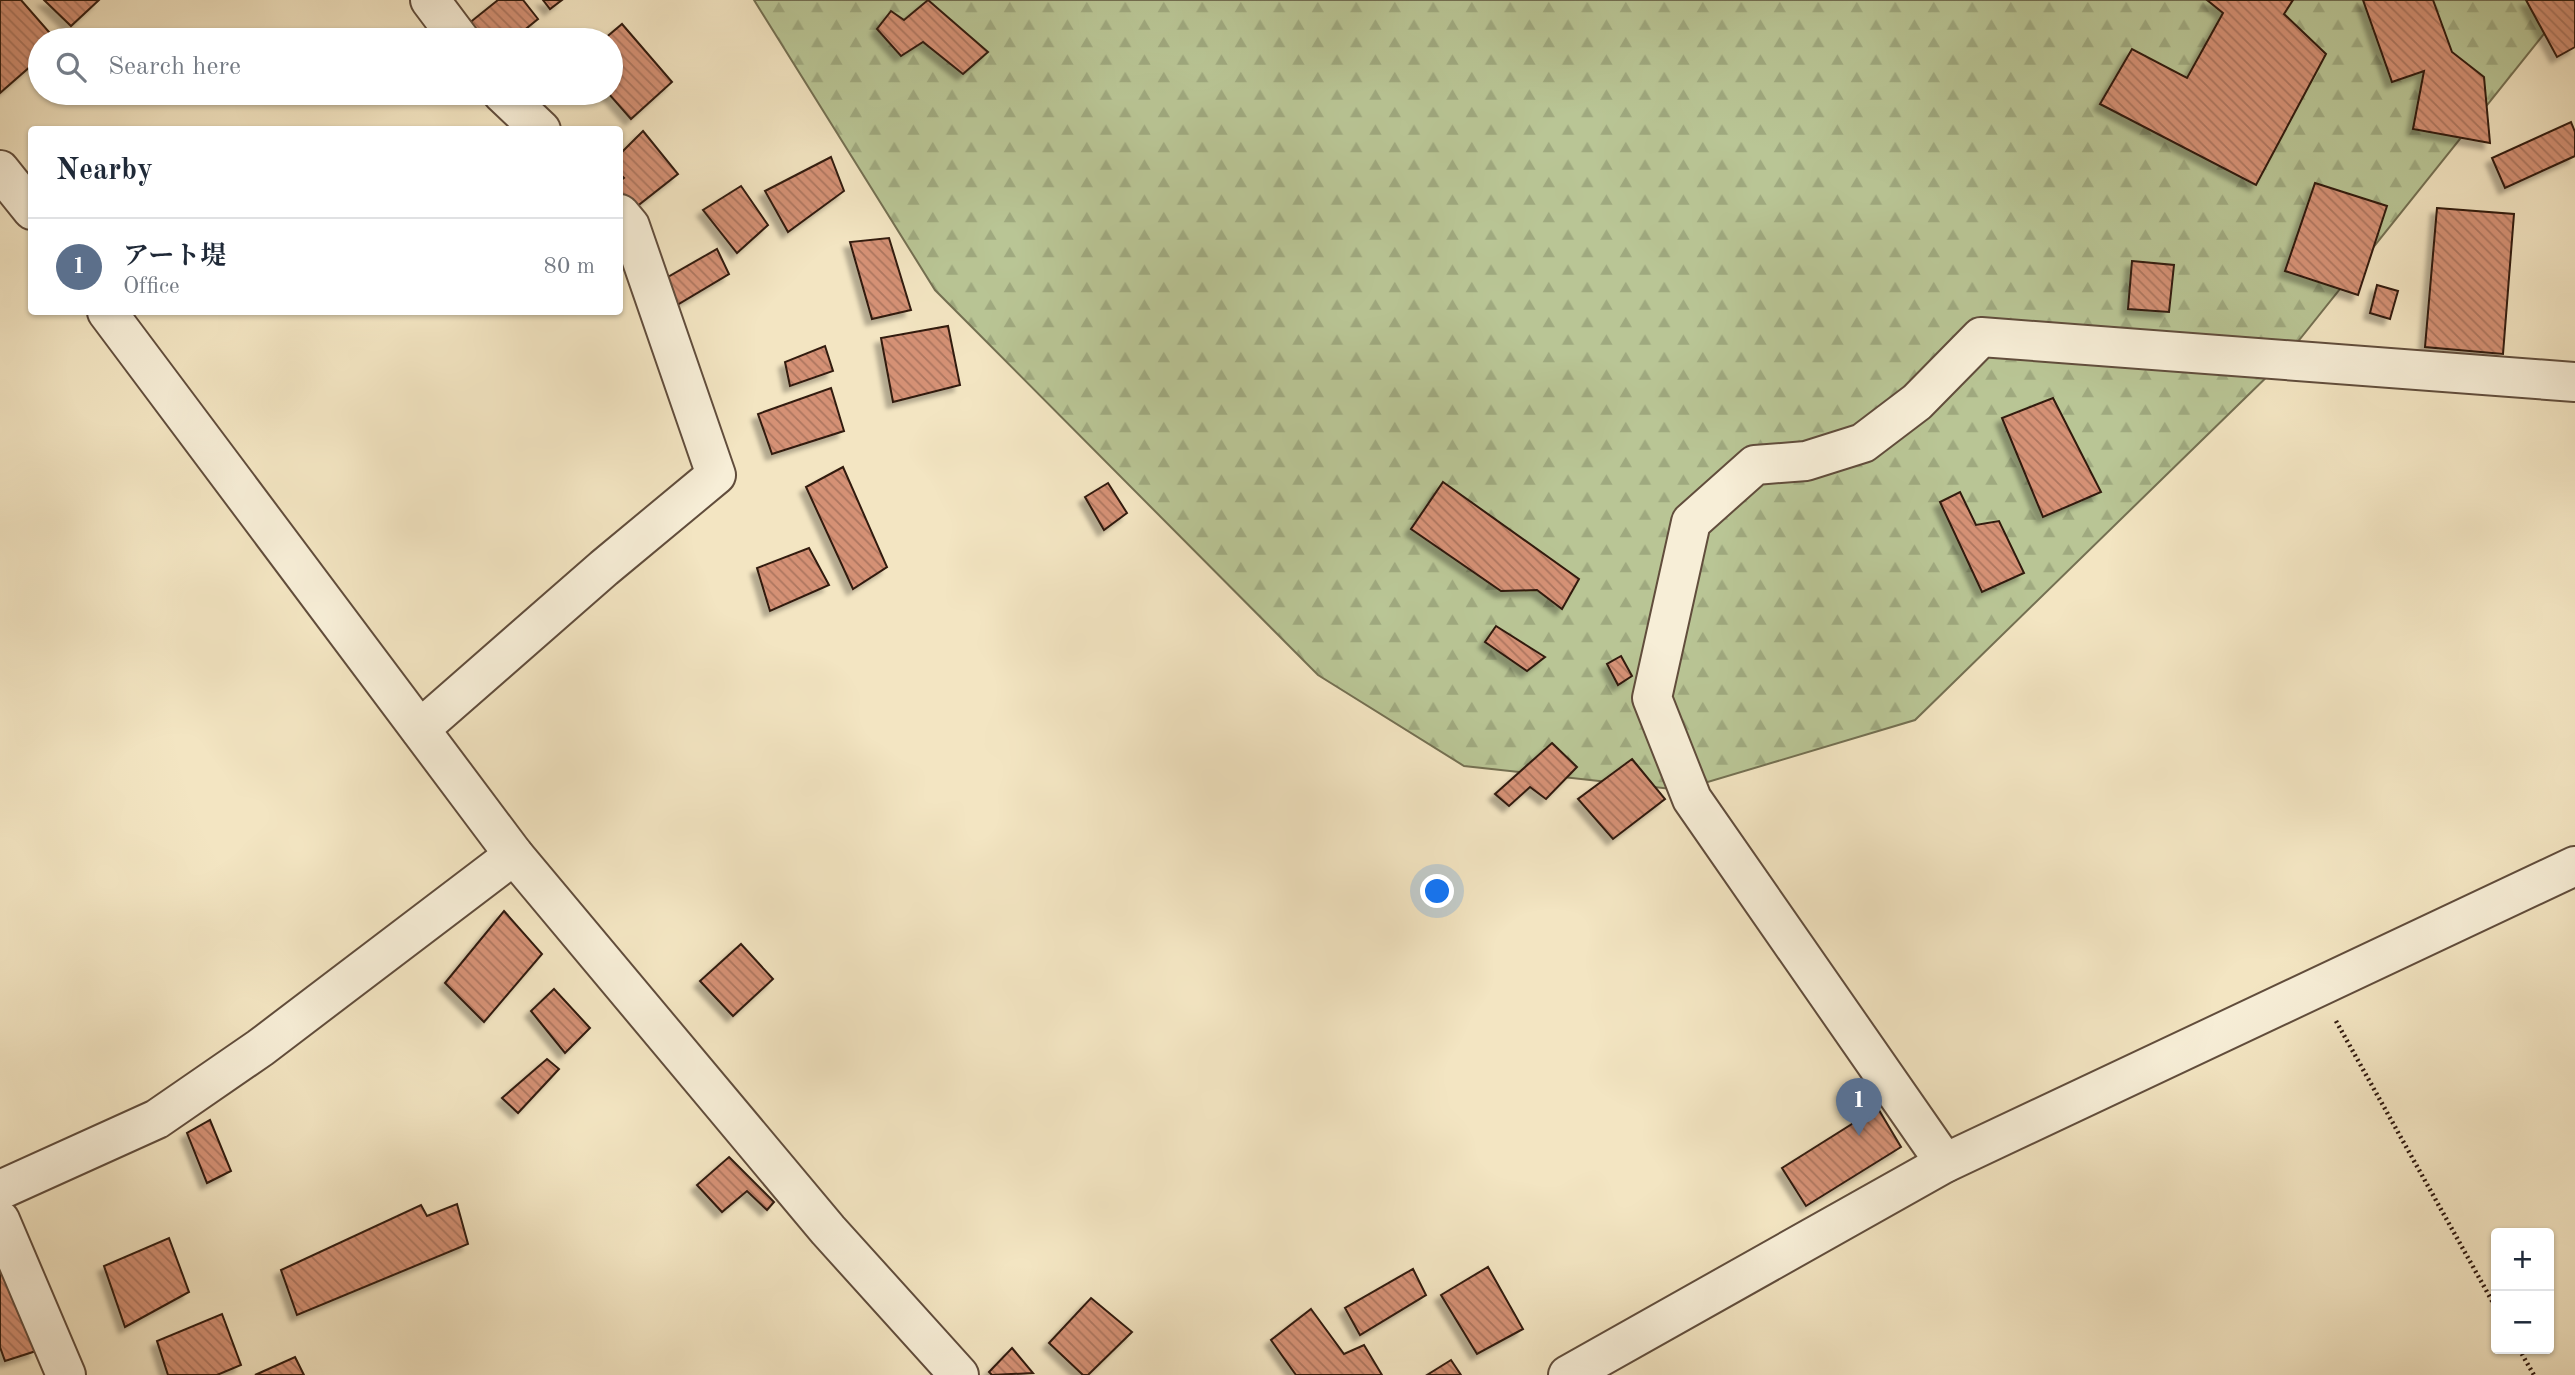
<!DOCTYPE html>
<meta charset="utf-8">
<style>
body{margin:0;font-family:"Old Standard TT","Noto Serif JP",serif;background:#f2f2f3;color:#1f2937}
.controls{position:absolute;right:21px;bottom:21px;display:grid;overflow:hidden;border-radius:7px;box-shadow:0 2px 5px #0004}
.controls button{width:63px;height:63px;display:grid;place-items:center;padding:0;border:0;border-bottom:2px solid #e0e1e3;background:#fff;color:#1f2937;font:35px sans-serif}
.you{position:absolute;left:1438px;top:892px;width:24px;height:24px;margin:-18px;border:5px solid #fff;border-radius:50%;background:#1a73e8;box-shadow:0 0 0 10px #1a73e833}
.badge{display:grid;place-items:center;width:46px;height:46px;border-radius:50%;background:#7c3aed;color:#fff;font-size:23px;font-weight:700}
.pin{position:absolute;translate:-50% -58px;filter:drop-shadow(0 2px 4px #0008)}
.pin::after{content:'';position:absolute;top:37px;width:24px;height:21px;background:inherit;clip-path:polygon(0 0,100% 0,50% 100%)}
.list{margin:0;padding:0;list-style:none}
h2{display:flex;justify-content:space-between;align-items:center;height:91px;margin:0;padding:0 28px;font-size:30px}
h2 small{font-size:23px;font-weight:400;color:#747a83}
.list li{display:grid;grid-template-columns:46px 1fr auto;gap:21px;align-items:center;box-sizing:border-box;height:98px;padding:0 28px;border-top:2px solid #e0e1e3}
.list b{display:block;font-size:26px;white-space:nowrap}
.list p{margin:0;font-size:23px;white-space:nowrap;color:#747a83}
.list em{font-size:23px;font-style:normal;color:#747a83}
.icon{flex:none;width:38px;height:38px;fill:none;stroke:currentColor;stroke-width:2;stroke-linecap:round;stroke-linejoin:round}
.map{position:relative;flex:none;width:2575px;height:1375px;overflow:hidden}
.search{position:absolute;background:#fff;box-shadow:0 2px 5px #0004;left:28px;top:28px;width:595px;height:77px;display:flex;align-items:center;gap:18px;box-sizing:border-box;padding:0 24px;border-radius:38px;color:#747a83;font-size:26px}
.panel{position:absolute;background:#fff;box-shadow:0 2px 5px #0004;left:28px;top:126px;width:595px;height:189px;border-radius:7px}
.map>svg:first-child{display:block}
.forest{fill:url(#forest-firs);stroke:#747052;stroke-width:2}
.building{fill:url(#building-back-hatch);stroke:#301a10;stroke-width:2;filter:url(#shadow)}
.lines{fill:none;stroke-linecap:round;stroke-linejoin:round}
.minor-casing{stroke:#614d3c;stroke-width:42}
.path{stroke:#301a10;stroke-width:4.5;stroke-dasharray:2 3.5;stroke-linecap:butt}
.minor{stroke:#f7eed7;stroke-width:38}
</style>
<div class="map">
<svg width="2575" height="1375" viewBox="0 0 2575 1375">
<defs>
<pattern id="forest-firs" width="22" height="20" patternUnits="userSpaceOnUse" patternTransform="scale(1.75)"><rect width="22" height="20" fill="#b9c595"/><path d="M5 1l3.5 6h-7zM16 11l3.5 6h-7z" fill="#9fa97f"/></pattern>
<pattern id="building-back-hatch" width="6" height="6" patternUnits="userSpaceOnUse" patternTransform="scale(1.75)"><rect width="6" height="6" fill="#d59175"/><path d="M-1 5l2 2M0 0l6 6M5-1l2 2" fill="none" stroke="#ad765f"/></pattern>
<filter id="shadow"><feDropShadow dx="-6" dy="6" stdDeviation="2" flood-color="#0004"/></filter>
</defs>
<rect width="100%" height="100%" fill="#f3e5c2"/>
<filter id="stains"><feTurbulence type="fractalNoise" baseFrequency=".00286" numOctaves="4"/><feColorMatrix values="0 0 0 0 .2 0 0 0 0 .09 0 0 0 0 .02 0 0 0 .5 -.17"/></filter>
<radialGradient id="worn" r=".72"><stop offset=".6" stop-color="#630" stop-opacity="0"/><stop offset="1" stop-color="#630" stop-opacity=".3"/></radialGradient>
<!-- forest -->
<path class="forest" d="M754,0h1817l-291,364 -365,356 -234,70 -217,-24 -146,-91 -383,-385z"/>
<!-- building -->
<g class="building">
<path d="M0,0h21l35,40h-16v18l-40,35z"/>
<path d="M44,0h55l-28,26z"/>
<path d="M498,0h25l15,19 -26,21h-29l-15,-16z"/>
<path d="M543,0h19l-12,9z"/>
<path d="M928,0l60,52 -25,22 -40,-32 -22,14 -24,-27 14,-18 13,9z"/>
<path d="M2207,0h86l-9,14 42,40 -70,131 -156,-81 32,-55 55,29 36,-65z"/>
<path d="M2363,0h70l19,52 32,25 6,66 -77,-14 11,-58 -32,11z"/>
<path d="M2526,0h49v47l-18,10z"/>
<path d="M622,24l50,58 -41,37 -23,-26 3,-53h-8z"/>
<path d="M2571,122l4,10v24l-70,32 -13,-30z"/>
<path d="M643,131l35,43 -47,37 -11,-14v-16l4,-3 -4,-4v-20z"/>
<path d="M831,157l13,34 -56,41 -23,-41z"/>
<path d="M2315,183l72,23 -29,89 -73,-24z"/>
<path d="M741,186l27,39 -31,28 -34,-43z"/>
<path d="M2437,208l77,6 -11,140 -78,-7z"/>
<path d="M889,238l22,72 -39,9 -22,-77z"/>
<path d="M717,249l12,25 -57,34 -11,-27z"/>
<path d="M2132,261l42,4 -5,47 -41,-3z"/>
<path d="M2377,285l21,6 -8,28 -20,-6z"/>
<path d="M948,326l12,59 -67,17 -12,-64z"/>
<path d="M825,346l8,25 -43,15 -5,-24z"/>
<path d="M831,388l13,43 -72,23 -14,-40z"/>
<path d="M2053,398l48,94 -58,25 -41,-99z"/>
<path d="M843,467l44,100 -34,22 -47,-102z"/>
<path d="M1443,482l136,97 -17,30 -25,-19 -36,1 -90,-62z"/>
<path d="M1108,483l19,30 -23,17 -19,-33z"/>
<path d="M1960,492l16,33 23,-4 25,52 -42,19 -42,-90z"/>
<path d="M809,548l20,37 -59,26 -13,-43z"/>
<path d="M1496,626l49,31 -18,14 -42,-29z"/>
<path d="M1621,656l11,20 -14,9 -11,-21z"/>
<path d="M1552,743l25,24 -31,32 -16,-12 -21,19 -14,-12z"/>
<path d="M1632,759l33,40 -52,40 -35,-40z"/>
<path d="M504,911l38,43 -58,68 -39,-39z"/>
<path d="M741,944l32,35 -40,37 -33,-35z"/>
<path d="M554,989l36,39 -25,25 -34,-42z"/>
<path d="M547,1059l12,10 -41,44 -16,-15z"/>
<path d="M1861,1080l40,67 -95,59 -24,-38 81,-51 -20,-25z"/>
<path d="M210,1120l21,51 -24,12 -20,-50z"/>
<path d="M729,1157l45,45 -7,8 -20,-19 -25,21 -25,-27z"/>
<path d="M457,1204l11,40 -171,71 -16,-45 140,-65 6,11z"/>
<path d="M169,1238l20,54 -64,35 -21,-61z"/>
<path d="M0,1254l36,97 -31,10 -5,-14z"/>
<path d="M1488,1267l35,62 -46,25 -36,-59z"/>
<path d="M1413,1269l13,26 -66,40 -15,-27z"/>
<path d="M1091,1298l41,34 -44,43h-5l-34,-32z"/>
<path d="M1311,1309l33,45 20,-9 18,30h-86l-25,-35z"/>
<path d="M222,1314l19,51 -24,10h-49l-11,-34z"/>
<path d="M1012,1348l21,25 -41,2 -3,-3z"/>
<path d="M295,1357l9,18h-49z"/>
<path d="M1451,1360l10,15h-34z"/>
</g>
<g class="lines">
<!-- minor casing -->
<g class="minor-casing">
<g id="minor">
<path d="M430,0l30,40"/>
<path d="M502,93l39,37"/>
<path d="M0,170l32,40"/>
<path d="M107,312l407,543 314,375 131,145"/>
<path d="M420,729l184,-161 112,-93 -86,-249 -10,-12"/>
<path d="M1945,1163l-253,-364 -40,-101 39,-176 64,-57 51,-4 57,-18 54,-41 64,-65 594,45"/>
<path d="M0,1190l157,-71 103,-71 254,-193"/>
<path d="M0,1220l66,155"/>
<path d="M1568,1375l377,-212 630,-297"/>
</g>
</g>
<!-- path -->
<g class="path">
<path d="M2336,1021l160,287"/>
<path d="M2519,1349l15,26"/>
</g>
<!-- minor -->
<use href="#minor" class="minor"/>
</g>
<rect width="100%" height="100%" filter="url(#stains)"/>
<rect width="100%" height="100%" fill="url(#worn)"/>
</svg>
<div class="controls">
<button>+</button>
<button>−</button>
</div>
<div class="you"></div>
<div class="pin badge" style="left:1859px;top:1136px;background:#5c6f8a">1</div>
<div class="search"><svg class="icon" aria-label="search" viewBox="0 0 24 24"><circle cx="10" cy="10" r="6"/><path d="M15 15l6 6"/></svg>Search here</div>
<section class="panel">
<h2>Nearby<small></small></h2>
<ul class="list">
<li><span class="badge" style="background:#5c6f8a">1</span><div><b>アート堤</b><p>Office</p></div><em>80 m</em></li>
</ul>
</section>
</div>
